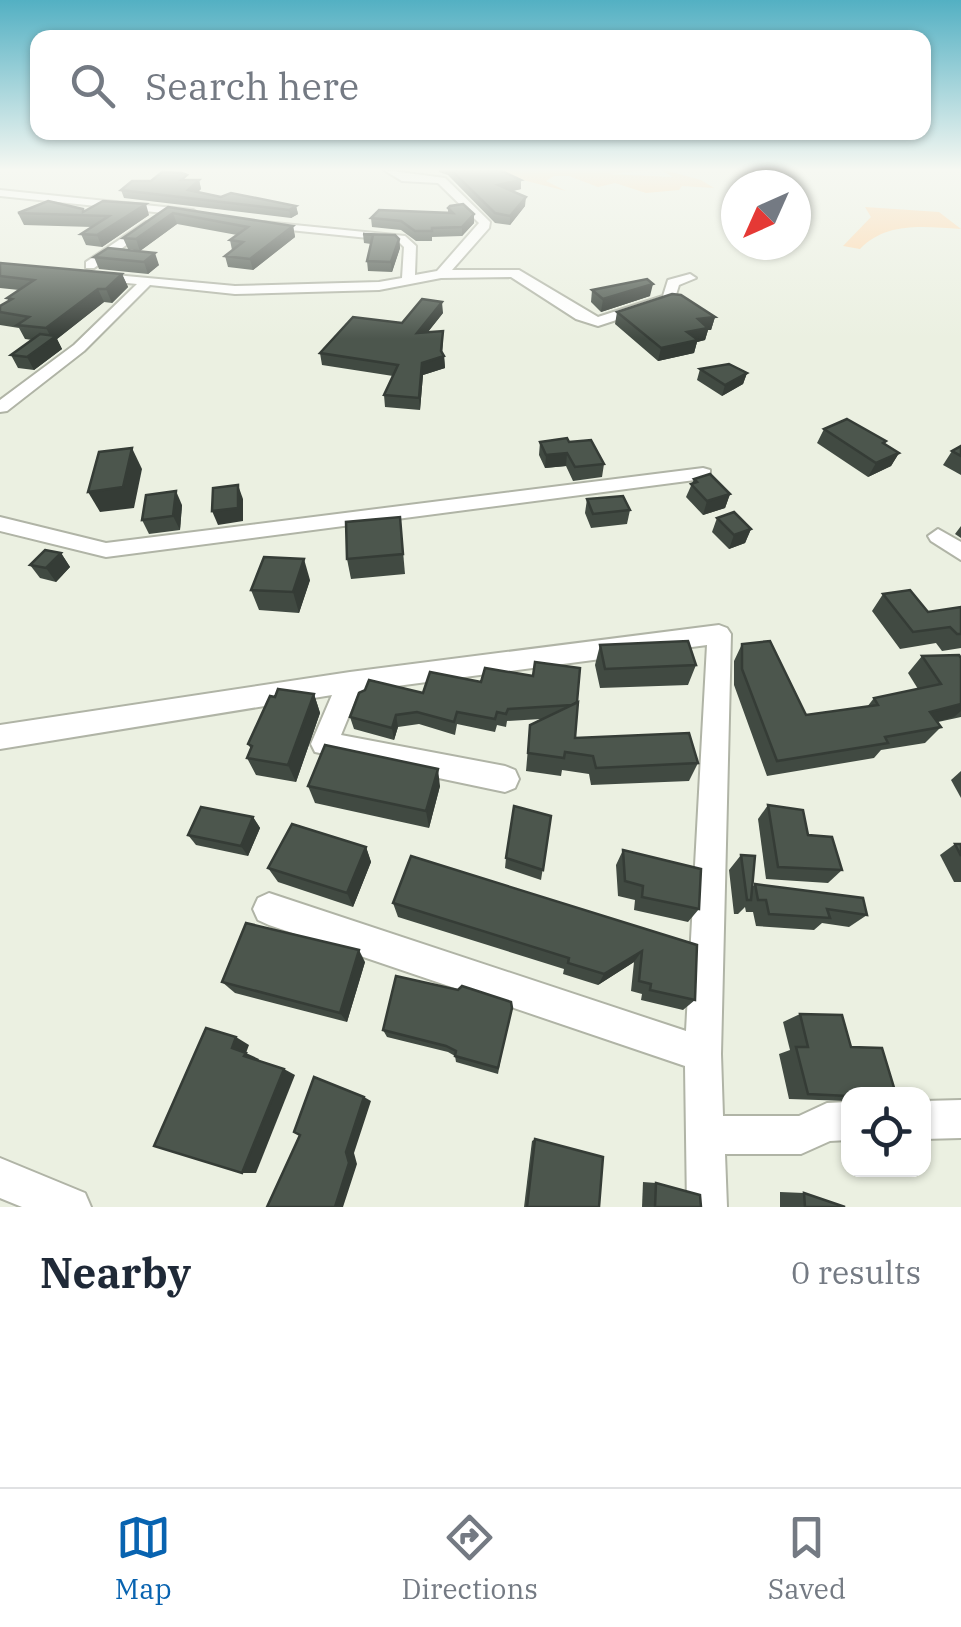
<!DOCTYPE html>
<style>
body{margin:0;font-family:"IBM Plex Serif",serif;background:#f2f2f3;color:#1f2937}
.controls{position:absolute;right:30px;bottom:30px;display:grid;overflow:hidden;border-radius:20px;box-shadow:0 2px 8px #0004}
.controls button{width:90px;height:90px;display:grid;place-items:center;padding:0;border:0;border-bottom:2px solid #e0e1e3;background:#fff;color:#1f2937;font:50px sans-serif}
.compass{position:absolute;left:721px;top:170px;width:90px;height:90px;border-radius:50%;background:#fff;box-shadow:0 2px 8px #0004;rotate:225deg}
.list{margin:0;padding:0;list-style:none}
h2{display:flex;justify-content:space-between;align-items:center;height:130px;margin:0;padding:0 40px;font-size:42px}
h2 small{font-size:32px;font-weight:400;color:#747a83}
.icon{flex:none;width:55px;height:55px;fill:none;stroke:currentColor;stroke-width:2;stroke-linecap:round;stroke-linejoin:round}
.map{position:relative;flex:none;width:961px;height:1207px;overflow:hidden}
.search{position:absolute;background:#fff;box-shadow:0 2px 8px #0004;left:30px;right:30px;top:30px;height:110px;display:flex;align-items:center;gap:25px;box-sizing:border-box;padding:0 35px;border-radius:20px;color:#747a83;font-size:38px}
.sheet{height:280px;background:#fff}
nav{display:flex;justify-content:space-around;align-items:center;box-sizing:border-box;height:140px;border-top:2px solid #e0e1e3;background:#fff;font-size:28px;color:#747a83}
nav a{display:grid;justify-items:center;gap:5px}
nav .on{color:#0863b0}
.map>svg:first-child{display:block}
.green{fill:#ffd5a6}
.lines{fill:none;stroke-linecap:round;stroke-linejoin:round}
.minor-casing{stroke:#b0b4a6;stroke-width:4}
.minor{fill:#fff;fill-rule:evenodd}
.wall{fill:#414a42}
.shaded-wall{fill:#353c36}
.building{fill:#4c564d;stroke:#353c36;stroke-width:2.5}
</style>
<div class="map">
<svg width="961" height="1207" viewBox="0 0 961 1207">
<rect width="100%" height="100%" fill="#ebf0e1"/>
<!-- green -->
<g class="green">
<path d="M484,170h165l-40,4 64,3 -12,-7h3l37,10 13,8 -32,-2 -3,4 -33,3 -31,-10 -17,4 -29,-11h-15l-8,5 20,10z"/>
<path d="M865,207l74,5 22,17c-36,-2 -74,-8 -101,20l-17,-3 28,-29z"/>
</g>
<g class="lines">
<!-- minor casing -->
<g class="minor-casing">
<g id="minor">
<path d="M384,170l61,8 45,44 -1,6 -37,42h67l79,47 65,-21 5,-16 22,-6 6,4 -17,7 -5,16 -76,25 -22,-7 -65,-42 -70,1 -62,12 -144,4 -85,-9 -66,66 -77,60 -7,1v-12l74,-55 63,-61 -39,-4 -5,-1v-6l142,13 144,-4 23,-4 2,-31 -6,-6 -138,-14 4,-5 141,14 11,10 -1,29 22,-4 42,-48 -41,-40 -36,-2z"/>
<path d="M0,190l193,20 5,3 -5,3 -193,-20z"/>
<path d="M146,222l10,2 -62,44h-8v-6z"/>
<path d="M703,468l7,2v8l-604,79 -106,-26v-14l106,26z"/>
<path d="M938,529l23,13v18l-30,-19 -3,-5z"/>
<path d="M719,625l8,3 4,6 -10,420 2,62h76l28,-13 21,-1v38l-18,1 -29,13h-76l2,53h-40l-2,-141 -416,-141 -11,-5 -5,-11 5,-11 11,-5 417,138 21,-386 -348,46 -18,44 164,31 10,4 4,9 -4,9 -10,4 -190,-40 -4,-8 21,-49 -332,54v-24l350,-53z"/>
<path d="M961,1100v38l-37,1v-38z"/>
<path d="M0,1158l85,35 6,14h-69l-22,-9z"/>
</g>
</g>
<!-- minor -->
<use href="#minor" class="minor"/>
</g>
<!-- wall -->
<g class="wall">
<path d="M439,170h61l21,10v9l-9,2 13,15 -15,19 -15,-2 -47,-48 -9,-3z"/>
<path d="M199,180l2,9 -3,3 23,5 75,9 2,8 -7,4 -167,-20 -3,-8 30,-9z"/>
<path d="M168,207l125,19 2,11 -42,33 -25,-3 -3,-11 7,-6 -2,-10 7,-5 -60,-11 -37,27 -12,-2 -5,-11z"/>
<path d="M448,208l26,15 -12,13 -30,1v4h-16l-15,-11 -29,-3 -1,-9 77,-5z"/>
<path d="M83,209l1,2 65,4 -47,32 -16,-2 -5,-11 11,-7 -68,-2 -6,-12z"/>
<path d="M363,234l36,5 1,9 -8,24 -24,-1 -1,-10 4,-17 -7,-1z"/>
<path d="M108,248l51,17 -11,9 -49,-5 -5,-12z"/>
<path d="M0,263l122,11 6,13 -16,16 -8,-1 -47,37 5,10 -28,21 -16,-2 -7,-13 21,-15 -7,-1 -6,-11 -19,-3v-19l9,-5 -2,-3 12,-8 -19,-2z"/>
<path d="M592,290l58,6 -49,16 -10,-10z"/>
<path d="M617,312l98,5 -4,13h-3l-3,10 -8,2 -3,11 -36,8 -43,-37z"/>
<path d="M443,313l-15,19 15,-1 -1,22 2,3 1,12 -22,7 -3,35 -35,-3 -1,-12 9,-19 -71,-11 -2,-12 82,-30z"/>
<path d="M700,369l47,4 -4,11 -21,12 -25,-16z"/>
<path d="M824,429l62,12 -1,3 14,9 -8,13 -23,11 -51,-34z"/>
<path d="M540,442h29l35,22 -2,13 -29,4 -7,-15 -21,2 -6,-13z"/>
<path d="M961,446v29l-18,-10 9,-14z"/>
<path d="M694,479l36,15 -5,14 -22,7 -17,-18z"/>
<path d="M587,499l43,11 -3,14 -36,4 -6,-15z"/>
<path d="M182,505l-2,25 -31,4 -7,-14z"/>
<path d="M400,517l5,57 -54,5 -4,-20z"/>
<path d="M717,518l34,11 -6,14 -16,6 -17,-17z"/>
<path d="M961,526v12l-6,-4z"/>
<path d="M61,553l9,14 -14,15 -16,-4 -10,-13z"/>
<path d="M310,580l-11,33 -40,-3 -8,-20z"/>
<path d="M883,594l45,18 33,-5v41l-19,3 -6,-8 -36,6 -28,-38z"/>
<path d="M742,644l64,71 61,-8 7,-9 44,-9 -10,-16 14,-17 39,2v59l-23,5 3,5 -16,16 -44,7 -7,8 -107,18 -33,-91v-24z"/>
<path d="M600,645l96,20 -8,20 -88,3 -5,-23z"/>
<path d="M580,668l-5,70 123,25 -9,18 -98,4 -2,-11 -27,-4 -1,6 -35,-5 4,-46 11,-6 -34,2 -1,6 -9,-2 -2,7 -38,-8 -2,11 -36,-11 -21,3 -4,13 -40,-11 -4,-12 73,-24z"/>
<path d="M314,694l6,19 -24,69 -40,-7 -9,-17 4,-9 -3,-5z"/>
<path d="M961,771v27l-10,-18z"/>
<path d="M308,786h132l-11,42 -114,-25z"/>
<path d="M768,805l40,30 34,35 -14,13 -62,-4 -8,-60z"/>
<path d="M551,816l-10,64 -36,-12 1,-10z"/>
<path d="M253,817l7,11 -12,28 -52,-11 -8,-10z"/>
<path d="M955,844h6v38h-7l-14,-27z"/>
<path d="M366,847l5,15 -18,45 -75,-25 -10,-14z"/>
<path d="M623,850l76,59 -11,13 -54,-12 1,-10 -17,-4 -2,-31z"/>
<path d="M741,855l11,32 3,-3 112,31 -18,12 -27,-4 -8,7 -58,-4 -3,-14h-7l-1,-5 -7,7h-4l-5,-44z"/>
<path d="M393,903l304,42 -2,55 -12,10 -42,-10 1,-6 -11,-3 3,-29 -36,23 -35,-11 1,-5 -166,-52z"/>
<path d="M365,962l-18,60 -112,-29 -13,-11z"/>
<path d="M511,1002l-13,72 -42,-12 -1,-6 -7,-4 -61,-15 -4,-7z"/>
<path d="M800,1014l51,33 44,44 -15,3h-32v7l-59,-2 -10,-45 11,-4 -7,-28z"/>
<path d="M535,1139l64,68h-75l8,-66z"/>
<path d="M643,1182l13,1 45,24h-59z"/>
<path d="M780,1192l24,1 41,14h-65z"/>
</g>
<!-- shaded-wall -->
<g class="shaded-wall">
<path d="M199,180l2,9 -11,9 -2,-8z"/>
<path d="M521,180v9l-24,6 1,-10z"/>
<path d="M526,197l-1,9 -15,19v-9z"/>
<path d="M146,204l3,11 -47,32 -5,-12z"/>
<path d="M296,206l2,8 -7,4 -2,-8z"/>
<path d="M173,213l4,11 -37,27 -4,-12z"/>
<path d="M474,214v9l-12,13v-9z"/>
<path d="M293,226l2,11 -42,33 -3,-11z"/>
<path d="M399,239l1,9 -8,24 -1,-10z"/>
<path d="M155,253l4,12 -11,9 -4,-12z"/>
<path d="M122,274l6,13 -16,16 -6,-14z"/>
<path d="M653,284l-3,12 -49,16 2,-13z"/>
<path d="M98,289l6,13 -47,37 5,10 -28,21 -7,-13 25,-18 -6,-11z"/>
<path d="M442,302l1,11 -25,31 -1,-11z"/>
<path d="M715,317l-4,13h-3l-3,10 -8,2 -3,11 -36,8 3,-13 37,-29z"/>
<path d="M443,331l-1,25h2l1,12 -22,7 -3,35 -1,-12 3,-35z"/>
<path d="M747,373l-4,11 -21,12 3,-11z"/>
<path d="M132,448l10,21 -8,39 -34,4 -12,-20z"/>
<path d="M567,453l-1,13 -21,2 1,-13z"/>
<path d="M899,453l-8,13 -23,11 8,-14z"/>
<path d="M238,485l5,14v22l-25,4 -6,-14z"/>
<path d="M176,491l6,14 -2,25 -7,-14z"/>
<path d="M730,494l-5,14 -22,7 4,-14z"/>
<path d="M751,529l-6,14 -16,6 5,-14z"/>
<path d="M61,553l9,14 -14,15 -10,-14z"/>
<path d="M304,559l6,21 -11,33 -6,-21z"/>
<path d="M314,694l6,19 -24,69 -8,-17z"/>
<path d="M961,704v7l-7,6 -39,11 15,-16z"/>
<path d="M396,715l2,12 -4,13 -2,-12z"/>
<path d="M438,769l2,17 -11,42 -3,-17z"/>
<path d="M253,817l7,11 -12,28 -7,-10z"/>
<path d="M366,847l5,15 -18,45 -6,-14z"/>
<path d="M359,950l6,12 -18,60 -7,-9z"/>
<path d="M642,951l-8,11 -36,23 6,-11z"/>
<path d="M236,1037l13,8 -3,8 13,6 -2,4 -25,-15z"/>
<path d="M284,1069l11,6 -39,98h-14z"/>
<path d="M364,1097l7,4 -17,52 3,11 -14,43h-8l11,-55z"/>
</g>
<!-- building -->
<g class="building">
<path d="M451,170h49l21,10 -23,5 28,12 -16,19 -15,-3z"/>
<path d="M162,172l20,1 5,2 -6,5h18l-11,10 33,7 10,-4 65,13 -7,4 -168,-20 11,-9h19z"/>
<path d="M48,201l35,8v3l20,-11 43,3 -49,31 -16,-1 28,-18 -91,-3z"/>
<path d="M463,204l11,10 -12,13 -30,1v3h-17l-14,-10 -30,-3 8,-8 74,3 -5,-5 2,-2z"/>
<path d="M168,207l125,19 -43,33 -25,-3 18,-14 -13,-2 18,-13 -75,-14 -37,26 -13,-1z"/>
<path d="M363,234l32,1 4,4 -8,23 -24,-1 6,-26z"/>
<path d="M108,248l47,5 -11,9 -50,-5z"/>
<path d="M0,263l122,11 -16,15h-8l-52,39 -29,-3 12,-8 -29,-5v-6l12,-7 -5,-1 27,-18 -34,-4z"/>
<path d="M647,279l6,5 -50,15 -11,-9z"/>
<path d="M672,294l9,1 34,22 -17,2 10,9 -21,4 11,8 -37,8 -44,-36z"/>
<path d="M422,299l20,3 -25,31 26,-2 -2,20 3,5 -22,7 -3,35 -35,-3 14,-30 -78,-12 33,-36 49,6z"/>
<path d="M40,334l16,2 -29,21 -16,-2z"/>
<path d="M729,364l18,9 -22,12 -25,-16z"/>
<path d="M847,419l39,22 -3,2 16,10 -23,10 -52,-34z"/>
<path d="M567,438l2,4 22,-2 13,24 -29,3 -8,-14 -21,2 -6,-13z"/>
<path d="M961,446v10l-9,-5z"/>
<path d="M132,448l-9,39 -35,5 11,-40z"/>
<path d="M710,474l20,20 -23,7 -16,-17 6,-2 -3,-3z"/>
<path d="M238,485v23l-26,3 1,-23z"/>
<path d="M176,491l-3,25 -31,4 4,-25z"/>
<path d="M623,496l7,14 -37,4 -6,-15z"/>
<path d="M734,512l17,17 -17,6 -17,-17z"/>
<path d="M400,517l3,37 -56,5 -1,-37z"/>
<path d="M45,550l16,3 -15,15 -16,-3z"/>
<path d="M264,557l40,2 -11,33 -42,-2z"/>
<path d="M910,590l18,22 33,-5v27h-4l-7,-7 -37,5 -30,-38z"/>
<path d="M688,641l8,24 -91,4 -5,-24z"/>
<path d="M770,641l36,74 72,-10 -4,-7 67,-14 -19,-28 37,-1 2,3v46l-31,8 11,15 -56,10 3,6 -111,18 -35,-92v-25z"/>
<path d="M535,662l45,6 -3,34 -5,3 -64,4 -2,5 -9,-2 -2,7 -38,-7 -3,10 -37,-10 -21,3 -4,13 -42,-11 9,-24 6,-3 4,-10 54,13 7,-21 51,10 4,-14 48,8z"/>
<path d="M278,689l36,5 -26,71 -41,-7 5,-12 -4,-2 22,-48 5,1z"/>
<path d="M578,702l-3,36 114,-5 9,30 -102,5 -3,-12 -28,-4 -1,6 -36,-5 2,-28z"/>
<path d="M325,745l113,24 -12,42 -118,-25z"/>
<path d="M768,805l35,5 5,25 24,2 10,33 -64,-3z"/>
<path d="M514,806l37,10 -8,54 -37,-12z"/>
<path d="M201,807l52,10 -12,29 -53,-11z"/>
<path d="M292,824l74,23 -19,46 -79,-25z"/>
<path d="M955,844h6v12z"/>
<path d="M623,850l78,19 -2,40 -57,-12 1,-11 -18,-5z"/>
<path d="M741,855l14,1 -4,44h-4z"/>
<path d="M411,856l286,89 -2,55 -45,-10 1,-6 -12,-3 3,-30 -38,23 -36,-11 1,-5 -176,-55z"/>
<path d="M755,884l108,14 4,17 -40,-6 3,9 -61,-4 -3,-14h-8z"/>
<path d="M246,923l113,27 -19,63 -118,-31z"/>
<path d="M396,976l62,14 4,-4 49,16 1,6 -14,60 -43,-12 1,-5 -10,-5 -63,-16z"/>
<path d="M800,1014l42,1 9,32 31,1 13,43 -23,-1 1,4 -25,2 -40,-2 -12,-47h12z"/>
<path d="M206,1028l30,9 -4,11 14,5 -2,3 40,13 -42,104 -88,-27z"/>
<path d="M314,1077l50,20 -18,55 3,11 -14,44h-68l33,-72 -6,-3z"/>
<path d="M535,1139l68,18 -4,50h-72z"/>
<path d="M656,1183l44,12 1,12h-46z"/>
<path d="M804,1193l41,14h-40z"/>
</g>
<!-- sky -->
<linearGradient id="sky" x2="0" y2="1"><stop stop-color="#53b0c3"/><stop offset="0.5" stop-color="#f6f8f2"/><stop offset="1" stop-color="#f6f8f2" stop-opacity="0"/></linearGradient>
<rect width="961" height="339" fill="url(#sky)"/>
</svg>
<div class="controls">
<button><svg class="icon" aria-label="locate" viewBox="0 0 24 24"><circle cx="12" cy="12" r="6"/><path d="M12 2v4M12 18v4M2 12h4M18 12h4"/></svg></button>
</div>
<svg class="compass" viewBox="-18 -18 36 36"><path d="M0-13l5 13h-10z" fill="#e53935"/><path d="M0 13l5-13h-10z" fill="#747a83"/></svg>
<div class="search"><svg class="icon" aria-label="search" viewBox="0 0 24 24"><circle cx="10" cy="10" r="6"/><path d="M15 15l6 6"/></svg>Search here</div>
</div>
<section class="sheet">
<h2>Nearby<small>0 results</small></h2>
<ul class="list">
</ul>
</section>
<nav>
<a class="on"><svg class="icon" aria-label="map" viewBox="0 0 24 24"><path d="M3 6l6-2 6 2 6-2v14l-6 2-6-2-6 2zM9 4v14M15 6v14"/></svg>Map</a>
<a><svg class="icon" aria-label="directions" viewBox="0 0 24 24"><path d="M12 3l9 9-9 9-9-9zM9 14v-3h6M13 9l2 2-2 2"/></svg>Directions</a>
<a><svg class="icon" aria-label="saved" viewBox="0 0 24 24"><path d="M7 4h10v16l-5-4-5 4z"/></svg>Saved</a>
</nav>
